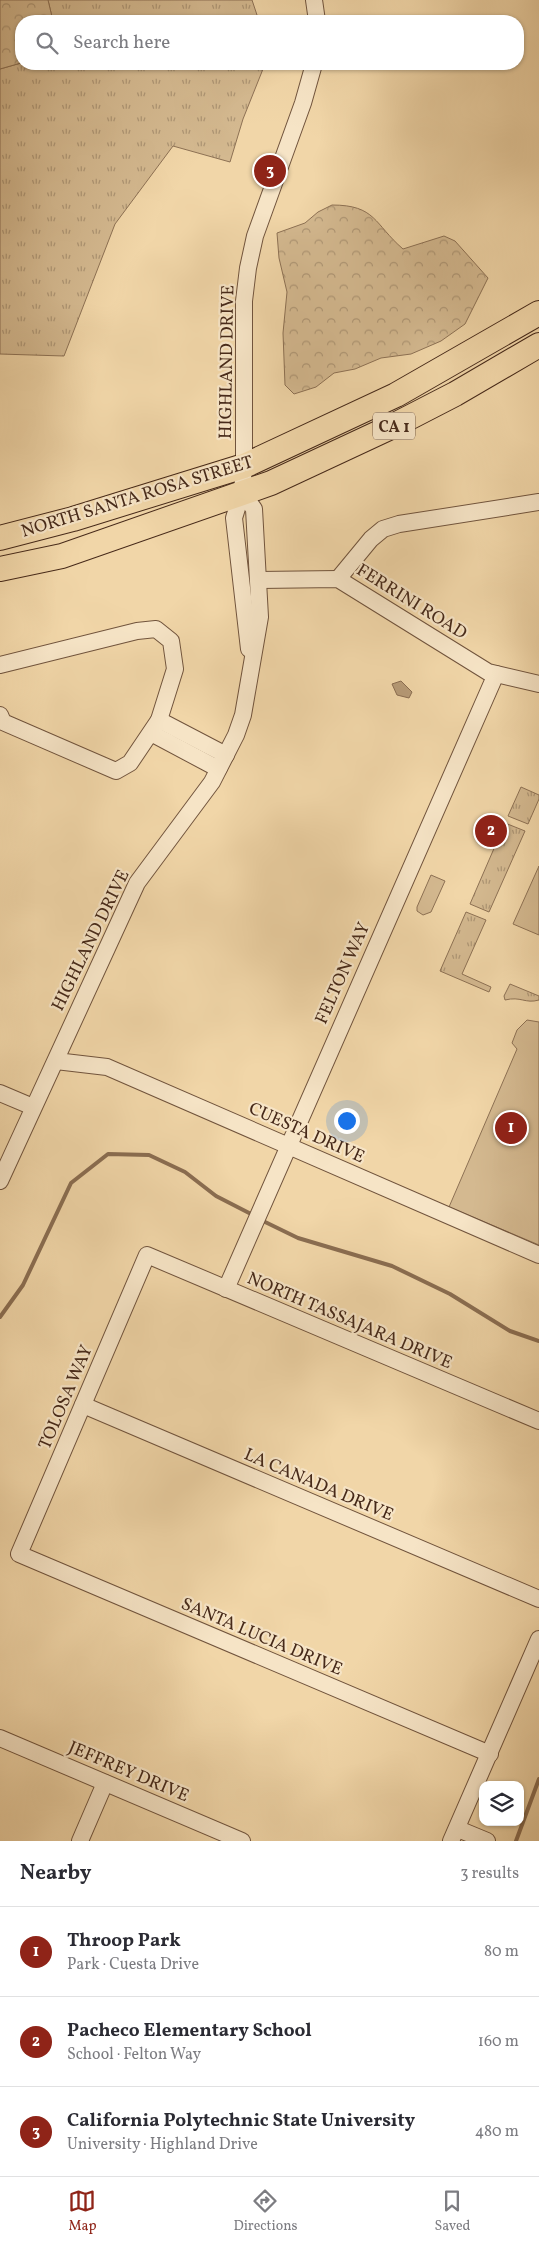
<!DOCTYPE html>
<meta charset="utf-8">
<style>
body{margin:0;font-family:Vollkorn,serif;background:#f7f7f7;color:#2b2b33}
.controls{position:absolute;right:15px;bottom:15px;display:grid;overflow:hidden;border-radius:10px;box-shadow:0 1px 4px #0004}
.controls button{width:45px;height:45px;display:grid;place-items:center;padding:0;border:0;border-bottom:1px solid #e1e1e2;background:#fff;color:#2b2b33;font:25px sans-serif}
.you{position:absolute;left:346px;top:1120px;width:18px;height:18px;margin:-12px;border:4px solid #fff;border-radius:50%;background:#1a73e8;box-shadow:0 0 0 8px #1a73e833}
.badge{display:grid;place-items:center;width:32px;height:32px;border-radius:50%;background:#8f2418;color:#fff;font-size:16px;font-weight:700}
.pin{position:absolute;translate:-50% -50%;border:2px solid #fff;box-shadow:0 1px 5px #0006}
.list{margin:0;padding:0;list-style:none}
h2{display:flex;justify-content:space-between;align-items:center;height:65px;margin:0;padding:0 20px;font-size:21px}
h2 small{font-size:16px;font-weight:400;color:#7c7c81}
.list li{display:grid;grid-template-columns:32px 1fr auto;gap:15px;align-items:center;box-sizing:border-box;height:90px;padding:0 20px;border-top:1px solid #e1e1e2}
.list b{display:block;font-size:19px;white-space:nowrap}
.list p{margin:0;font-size:16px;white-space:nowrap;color:#7c7c81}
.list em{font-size:16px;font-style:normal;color:#7c7c81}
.icon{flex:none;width:28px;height:28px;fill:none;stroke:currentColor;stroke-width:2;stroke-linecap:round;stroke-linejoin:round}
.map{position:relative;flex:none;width:539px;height:1841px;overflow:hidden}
.search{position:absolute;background:#fff;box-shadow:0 1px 4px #0004;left:15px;right:15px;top:15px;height:55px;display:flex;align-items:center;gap:12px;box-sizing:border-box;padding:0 18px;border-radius:20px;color:#7c7c81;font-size:19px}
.sheet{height:335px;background:#fff}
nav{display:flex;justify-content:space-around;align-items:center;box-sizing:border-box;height:70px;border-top:1px solid #e1e1e2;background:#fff;font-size:14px;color:#7c7c81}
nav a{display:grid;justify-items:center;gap:2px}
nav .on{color:#8f2418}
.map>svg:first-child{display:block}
.grass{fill:url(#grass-tufts);stroke:#8d7154}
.forest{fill:url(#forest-crowns);stroke:#8d7154}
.park{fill:#d4b990;stroke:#8d7154}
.water{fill:#b79b77;stroke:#8a6d51}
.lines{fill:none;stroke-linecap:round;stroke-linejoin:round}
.stream{stroke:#8a6d51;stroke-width:4}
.minor-casing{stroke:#71543d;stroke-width:18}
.highway-casing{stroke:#462919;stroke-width:26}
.minor{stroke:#f6e4c6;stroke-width:16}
.highway{stroke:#f1d6a8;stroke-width:24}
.labels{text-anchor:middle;stroke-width:4.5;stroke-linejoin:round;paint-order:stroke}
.shield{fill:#f6e4c6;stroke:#7b614d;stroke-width:1}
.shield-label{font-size:16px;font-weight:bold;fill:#462919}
.street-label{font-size:18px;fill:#462919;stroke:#f6e4c6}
</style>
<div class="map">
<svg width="539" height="1841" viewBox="0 0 539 1841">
<defs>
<pattern id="grass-tufts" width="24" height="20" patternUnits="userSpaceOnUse" patternTransform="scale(1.25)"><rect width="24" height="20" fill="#d4b990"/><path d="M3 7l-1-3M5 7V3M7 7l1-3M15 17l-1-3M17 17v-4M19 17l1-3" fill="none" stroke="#ae9675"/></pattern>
<pattern id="forest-crowns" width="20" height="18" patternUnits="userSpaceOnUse" patternTransform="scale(1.25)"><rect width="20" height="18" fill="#d4b990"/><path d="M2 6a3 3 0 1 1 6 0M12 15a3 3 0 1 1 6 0" fill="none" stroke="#ae9675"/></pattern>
</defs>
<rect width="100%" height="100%" fill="#f1d6a8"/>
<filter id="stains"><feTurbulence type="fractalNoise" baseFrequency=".004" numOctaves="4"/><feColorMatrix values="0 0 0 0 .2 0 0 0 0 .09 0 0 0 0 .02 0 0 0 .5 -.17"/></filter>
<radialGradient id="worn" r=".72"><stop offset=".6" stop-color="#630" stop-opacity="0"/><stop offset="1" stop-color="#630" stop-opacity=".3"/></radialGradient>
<!-- grass -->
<g class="grass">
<path d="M48,0h204l7,21h-206z"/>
<path d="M21,63l244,1 -22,55 -13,43 -57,-16 -58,78 -51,132 -64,-2v-285z"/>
<path d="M521,787l18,8v4l-11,25 -20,-8z"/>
<path d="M505,823l20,8 -36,81 -19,-8z"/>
<path d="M466,912l20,8 -24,54 29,13 -2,5 -49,-21z"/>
<path d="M510,984l29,12v4c-14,4 -18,-4 -34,0l-1,-4z"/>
</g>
<!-- forest -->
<g class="forest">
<path d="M0,0h48l5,21h-32v42l-21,6z"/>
<path d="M332,205c44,0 42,19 71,44l41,-13 11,5 33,37 -23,46 -24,17 -30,13 -30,4 -26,11 -21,4 -18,14 -22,7 -9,-9 -2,-52 4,-41 -8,-34 -2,-25 28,-10 13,-11z"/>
</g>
<!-- park -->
<g class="park">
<path d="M539,866v69l-26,-11z"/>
<path d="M431,875l14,6 -14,31 -8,3 -6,-4v-4z"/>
<path d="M527,1020l12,2v223l-90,-38 68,-158 -5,-6 5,-13z"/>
</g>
<!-- water -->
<path class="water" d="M401,681l11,11 -3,6 -12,-3 -5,-11z"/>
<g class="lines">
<!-- stream -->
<g class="stream">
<path d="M261,1220l37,18 94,28 58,28 60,37 29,10"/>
<path d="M0,1317l23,-32 48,-102 37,-29 41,1 36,17 31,24 37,19"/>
<path d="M516,1841l23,-62"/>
</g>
<!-- minor casing -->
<g class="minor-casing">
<g id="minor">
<path d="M314,0l3,21"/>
<path d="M338,579l33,-40 12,-10 16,-5 140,-22"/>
<path d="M259,580l79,-1 150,93 51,12"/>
<path d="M249,649l-15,-131 8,-26 2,-26v-165l4,-33 7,-32 48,-133 11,-39"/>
<path d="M0,665l137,-34 19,-2 15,12 4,28 -16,51 -29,43 -14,8 -113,-49 -3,-7"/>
<path d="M159,720l67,35"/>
<path d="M151,733l62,33 6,2"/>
<path d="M56,1061l51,6 432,188"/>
<path d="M0,1093l33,14"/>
<path d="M0,1181l137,-298 75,-101 24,-47 7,-20 17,-98 -6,-108 -12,-17"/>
<path d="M226,1289l270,-615"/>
<path d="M83,1405l456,194"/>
<path d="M0,1738l242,103"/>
<path d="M490,1754l-471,-200 128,-299 392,166"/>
<path d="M458,1829l29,12"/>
<path d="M80,1841l25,-58"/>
<path d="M451,1841l88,-202"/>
</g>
</g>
<!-- highway casing -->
<g class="highway-casing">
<g id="highway">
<path d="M0,538l73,-19 171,-53 152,-71 143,-82"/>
<path d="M0,569l62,-13 209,-73 120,-56 64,-33 84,-49"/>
</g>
</g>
<!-- minor -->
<use href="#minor" class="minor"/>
<!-- highway -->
<use href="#highway" class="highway"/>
</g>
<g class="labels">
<!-- shield labels -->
<rect class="shield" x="373" y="412.5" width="42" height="27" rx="4"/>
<g class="shield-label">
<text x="394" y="432">CA 1</text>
</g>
<!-- street labels -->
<g class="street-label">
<text transform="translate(226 362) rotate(-89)" y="6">HIGHLAND DRIVE</text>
<text transform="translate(137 496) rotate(-17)" y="6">NORTH SANTA ROSA STREET</text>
<text transform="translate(412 601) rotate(32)" y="6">FERRINI ROAD</text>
<text transform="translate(90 940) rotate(-64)" y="6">HIGHLAND DRIVE</text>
<text transform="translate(342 973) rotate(-66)" y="6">FELTON WAY</text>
<text transform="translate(307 1132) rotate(24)" y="6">CUESTA DRIVE</text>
<text transform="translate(350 1320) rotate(23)" y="6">NORTH TASSAJARA DRIVE</text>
<text transform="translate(65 1397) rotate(-67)" y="6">TOLOSA WAY</text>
<text transform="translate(319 1484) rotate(23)" y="6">LA CANADA DRIVE</text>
<text transform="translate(262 1636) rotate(23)" y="6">SANTA LUCIA DRIVE</text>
<text transform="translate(129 1771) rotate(23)" y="6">JEFFREY DRIVE</text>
</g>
</g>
<rect width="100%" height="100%" filter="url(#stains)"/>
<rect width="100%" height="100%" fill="url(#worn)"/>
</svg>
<div class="controls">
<button><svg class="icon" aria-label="layers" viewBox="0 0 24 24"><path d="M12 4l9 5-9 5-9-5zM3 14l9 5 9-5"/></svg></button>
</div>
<div class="you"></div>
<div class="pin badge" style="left:511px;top:1128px">1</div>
<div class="pin badge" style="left:491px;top:831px">2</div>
<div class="pin badge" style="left:270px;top:171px">3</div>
<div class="search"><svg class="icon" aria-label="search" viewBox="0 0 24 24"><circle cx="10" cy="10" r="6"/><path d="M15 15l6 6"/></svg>Search here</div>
</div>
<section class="sheet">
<h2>Nearby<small>3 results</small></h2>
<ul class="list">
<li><span class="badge">1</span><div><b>Throop Park</b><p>Park · Cuesta Drive</p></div><em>80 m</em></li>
<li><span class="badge">2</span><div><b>Pacheco Elementary School</b><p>School · Felton Way</p></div><em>160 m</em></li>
<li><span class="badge">3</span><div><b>California Polytechnic State University</b><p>University · Highland Drive</p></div><em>480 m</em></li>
</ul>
</section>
<nav>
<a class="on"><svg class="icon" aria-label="map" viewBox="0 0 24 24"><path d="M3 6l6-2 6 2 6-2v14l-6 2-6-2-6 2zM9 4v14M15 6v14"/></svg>Map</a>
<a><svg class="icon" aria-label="directions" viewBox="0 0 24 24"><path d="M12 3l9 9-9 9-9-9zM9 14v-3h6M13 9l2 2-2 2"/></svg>Directions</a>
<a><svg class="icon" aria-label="saved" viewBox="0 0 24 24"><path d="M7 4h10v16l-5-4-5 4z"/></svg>Saved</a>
</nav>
